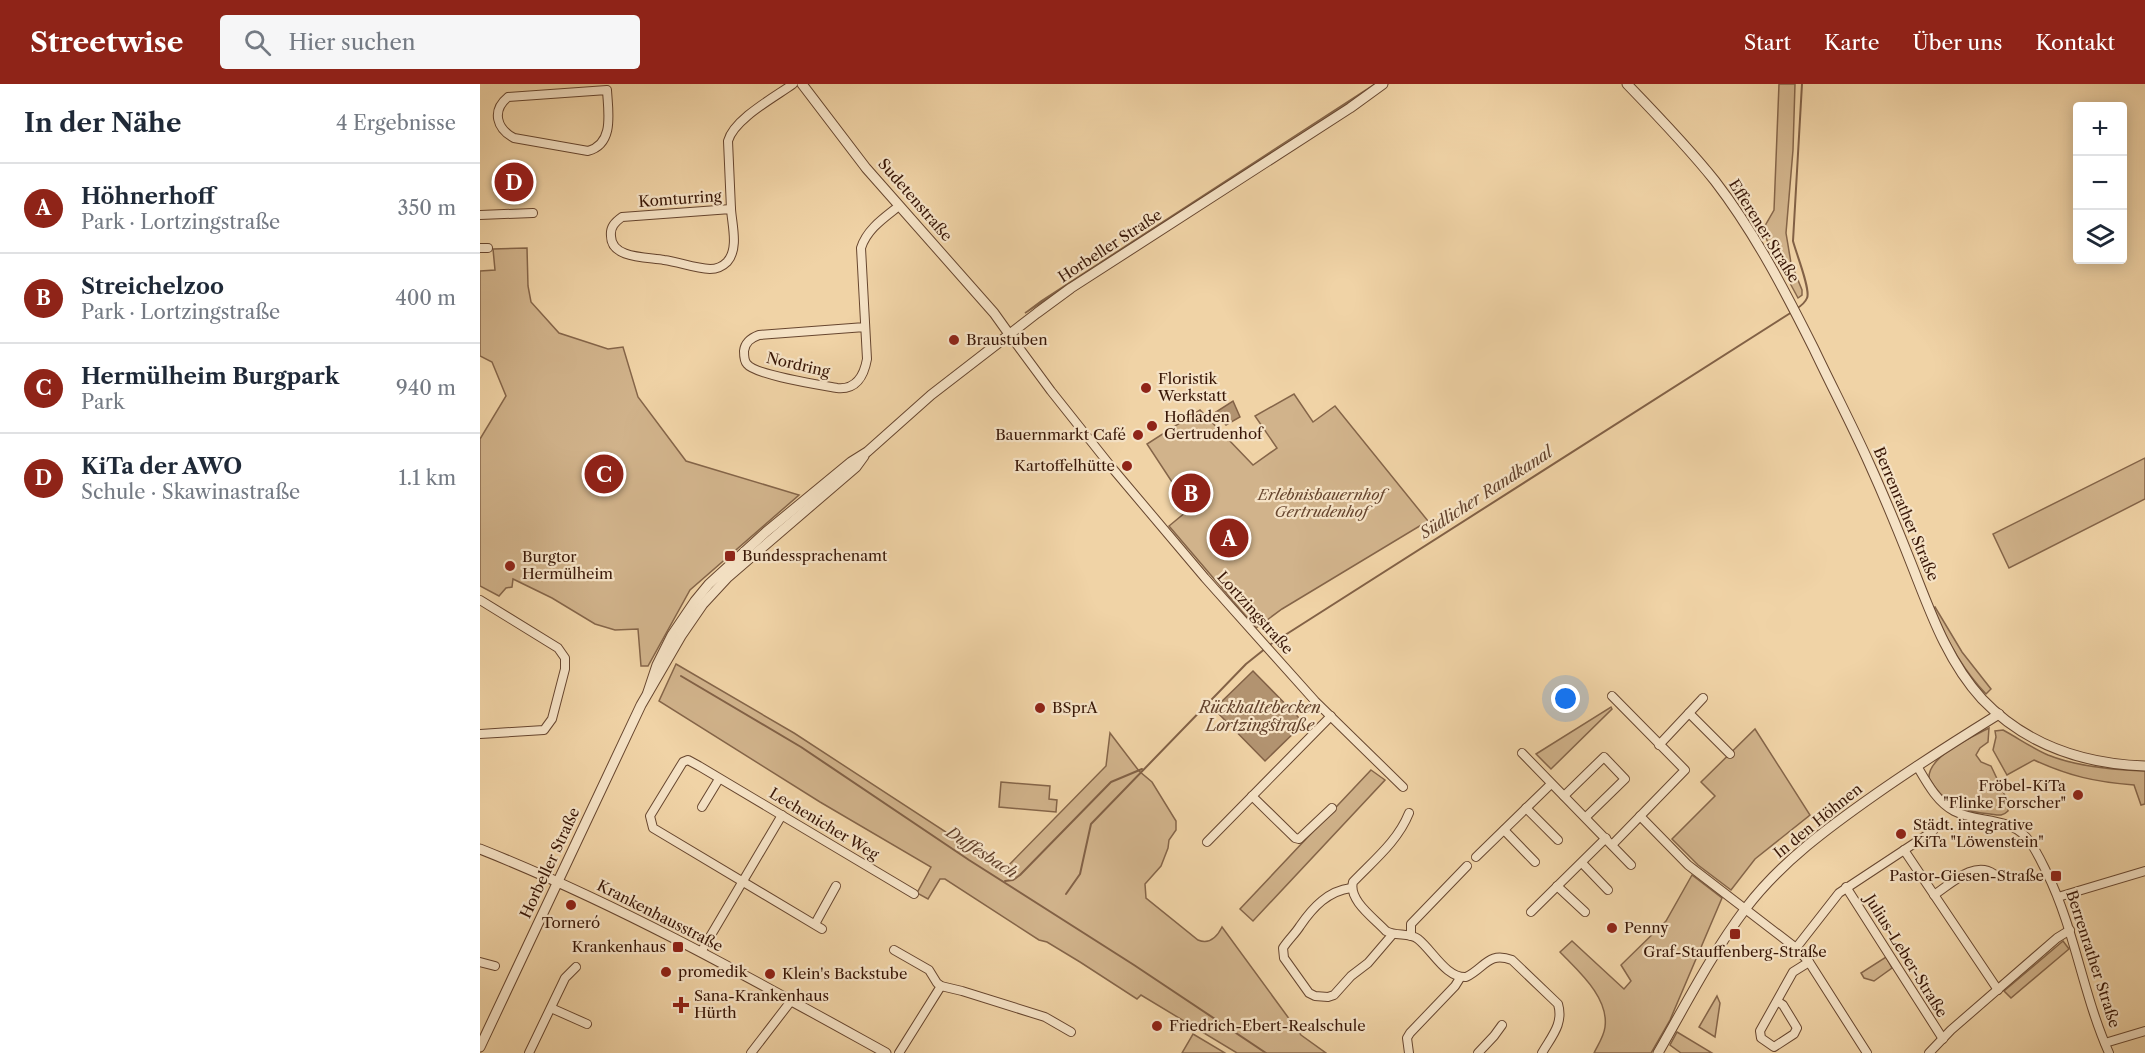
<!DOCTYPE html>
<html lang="de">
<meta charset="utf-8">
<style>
body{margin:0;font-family:"Libre Caslon Text",serif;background:#f6f6f7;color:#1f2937}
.controls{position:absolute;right:18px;top:18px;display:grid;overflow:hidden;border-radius:6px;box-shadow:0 3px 15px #0003}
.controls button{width:54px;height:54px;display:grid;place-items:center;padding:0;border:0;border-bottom:2px solid #e0e1e3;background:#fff;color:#1f2937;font:30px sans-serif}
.you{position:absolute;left:1086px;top:615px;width:21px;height:21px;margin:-15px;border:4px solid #fff;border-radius:50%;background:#1a73e8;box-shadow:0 0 0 9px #1a73e833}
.badge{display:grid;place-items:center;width:39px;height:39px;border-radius:50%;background:#8f2418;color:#fff;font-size:20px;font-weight:700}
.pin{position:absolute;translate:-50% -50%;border:3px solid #fff;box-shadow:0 2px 6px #0006}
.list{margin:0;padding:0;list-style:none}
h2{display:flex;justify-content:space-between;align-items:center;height:78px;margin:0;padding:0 24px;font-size:26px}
h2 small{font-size:20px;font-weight:400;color:#747a83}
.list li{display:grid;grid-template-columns:39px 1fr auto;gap:18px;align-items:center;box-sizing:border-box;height:90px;padding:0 24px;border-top:2px solid #e0e1e3}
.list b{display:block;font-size:22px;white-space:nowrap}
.list p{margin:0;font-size:20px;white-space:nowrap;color:#747a83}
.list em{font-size:20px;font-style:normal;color:#747a83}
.icon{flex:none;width:33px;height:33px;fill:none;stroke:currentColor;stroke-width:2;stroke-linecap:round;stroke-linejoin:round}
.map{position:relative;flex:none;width:1665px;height:969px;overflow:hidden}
header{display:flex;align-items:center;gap:36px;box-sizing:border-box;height:84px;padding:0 30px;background:#8f2418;color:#fff}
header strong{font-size:28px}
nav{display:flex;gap:33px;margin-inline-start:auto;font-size:21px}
.search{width:420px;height:54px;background:#f6f6f7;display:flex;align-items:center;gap:15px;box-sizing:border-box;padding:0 21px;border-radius:6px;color:#747a83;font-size:22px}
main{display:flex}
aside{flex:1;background:#fff}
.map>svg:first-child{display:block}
.green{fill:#d1b38b;stroke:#856549;stroke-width:1.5}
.water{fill:#b29370;stroke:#826146;stroke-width:1.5}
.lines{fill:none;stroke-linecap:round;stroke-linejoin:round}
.stream{stroke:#826146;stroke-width:2}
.minor-casing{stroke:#67462f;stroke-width:10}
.tertiary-casing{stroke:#67462f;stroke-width:11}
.minor{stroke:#f5e2c5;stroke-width:8}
.tertiary{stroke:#f5e2c5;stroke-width:9}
.poi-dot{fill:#8f2418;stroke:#f5e2c5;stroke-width:2}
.labels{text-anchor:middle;stroke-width:4.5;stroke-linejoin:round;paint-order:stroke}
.street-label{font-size:15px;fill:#391707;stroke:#f5e2c5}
.poi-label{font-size:15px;fill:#391707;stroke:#f5e2c5;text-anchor:start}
.park-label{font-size:15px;font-style:italic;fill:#67462f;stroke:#f5e2c5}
.water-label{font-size:16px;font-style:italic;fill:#63422c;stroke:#f5e2c5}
</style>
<header>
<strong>Streetwise</strong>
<div class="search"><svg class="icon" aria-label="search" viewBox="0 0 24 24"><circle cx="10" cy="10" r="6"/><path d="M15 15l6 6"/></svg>Hier suchen</div>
<nav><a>Start</a><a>Karte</a><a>Über uns</a><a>Kontakt</a></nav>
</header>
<main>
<aside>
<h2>In der Nähe<small>4 Ergebnisse</small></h2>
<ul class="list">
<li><span class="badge">A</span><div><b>Höhnerhoff</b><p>Park · Lortzingstraße</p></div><em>350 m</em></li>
<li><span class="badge">B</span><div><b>Streichelzoo</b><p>Park · Lortzingstraße</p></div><em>400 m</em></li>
<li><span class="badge">C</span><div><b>Hermülheim Burgpark</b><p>Park</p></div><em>940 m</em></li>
<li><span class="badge">D</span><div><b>KiTa der AWO</b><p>Schule · Skawinastraße</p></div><em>1.1 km</em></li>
</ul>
</aside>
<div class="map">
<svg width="1665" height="969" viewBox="0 0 1665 969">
<rect width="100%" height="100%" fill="#f0d3a6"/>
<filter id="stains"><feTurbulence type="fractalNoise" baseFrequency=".00333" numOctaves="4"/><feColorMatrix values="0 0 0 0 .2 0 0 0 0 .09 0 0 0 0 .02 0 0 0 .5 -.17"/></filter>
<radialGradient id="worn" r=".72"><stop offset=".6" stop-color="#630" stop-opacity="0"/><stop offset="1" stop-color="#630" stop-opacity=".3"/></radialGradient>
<!-- green -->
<g class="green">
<path d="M895,0h3l-353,229 16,-12z"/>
<path d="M1299,0h16l-2,66 -7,83 5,30 11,27v5l-4,3 -36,-67 12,-21z"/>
<path d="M47,164l1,38 3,16 28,31 49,16 15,-2 15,50 48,64 113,34 -109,95 -42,76h-7l-3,-37 -23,1 -20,-6 -43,-26 -39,-19 -1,8 -6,1 -7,8 -19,-10v-147l26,-43 -14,-34 -12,-6v-85l15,-1 -2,-21z"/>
<path d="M814,310l19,28 22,-16 93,115 -146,88 -26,19 -87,-102 23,-19 -18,-22 -27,-41 53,-34 53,55 24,-17 -22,-32z"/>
<path d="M1665,374v41l-136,69 -16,-34z"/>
<path d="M1455,523l27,45 29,37 -5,5c-24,-25 -40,-55 -53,-86z"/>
<path d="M196,580l118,69 210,137 102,-104 4,-33 29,38 13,11 24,39v9l-7,10 -1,8 -7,18 -16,18 1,14 52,42c12,5 19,-3 24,-13l79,108 25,18h-89l-96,-58 -4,4 -57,-37 -33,-20 -8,-2 -94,-61h-5l-12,20 -11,-6 14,-26 -111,-65 -161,-101z"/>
<path d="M1131,623l1,2 -61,60 -15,-15z"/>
<path d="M1509,644l-1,14 -8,6 -4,7 5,7 10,4 17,36v9c-6,6 -10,4 -18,3 -27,-2 -47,-11 -61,-36 -1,-22 43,-41 60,-50z"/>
<path d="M1275,645l55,86 -55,44 -24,31 -33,-25 -26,-26 43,-43 -14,-14z"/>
<path d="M1523,646c15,8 29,18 45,25 30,12 65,15 97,16v33l-4,1 -7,-20c-39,-3 -65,-9 -100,-25l-27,15 -14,-25 3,-13 -1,-6z"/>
<path d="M891,686l14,10 -132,141 -13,-12z"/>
<path d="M521,698l49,4 -1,13 8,1 -1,12 -57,-5z"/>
<path d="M1212,791l30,23 -52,122 -19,33h-57c4,-8 10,-17 11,-26 4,-30 -27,-56 -45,-75l12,-11 52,48 7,-8 -10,-16 45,-44z"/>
<path d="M1583,857l6,8 -58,49 -7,-7z"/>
<path d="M1406,873l6,11 -18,13 -10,-3 -3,-5z"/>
<path d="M1237,912l3,7 -5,34 -16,-10z"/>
<path d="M1197,948l35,21h-31l-11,-8z"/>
<path d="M713,950l32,19h-43z"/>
</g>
<!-- water -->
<g class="water">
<path d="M753,317l7,16 -14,8 -10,-13z"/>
<path d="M773,587l51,52 -39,38 -51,-52z"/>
</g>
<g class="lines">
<!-- stream -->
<g class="stream">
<path d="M1316,225c5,-3 9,-6 11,-11 4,-8 -11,-45 -14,-57l9,-157"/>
<path d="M201,592l120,71 168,113 165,105 132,88"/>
<path d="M525,797l8,-1 7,-5 91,-93 31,-13"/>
<path d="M586,810l14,-20 11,-50 155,-160 25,-20 521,-332"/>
</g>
<!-- minor casing -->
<g class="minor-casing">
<g id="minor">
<path d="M127,6c1,21 8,54 -19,61l-74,-13c-17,-9 -23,-27 -6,-41z"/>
<path d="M251,125c1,16 8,40 -4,53 -5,5 -12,7 -17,7 -16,-1 -31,-7 -46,-9 -16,-3 -53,-1 -53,-24 -1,-9 4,-14 11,-19z"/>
<path d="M251,125l-3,-68c6,-22 47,-44 65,-57"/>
<path d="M0,131l53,-2"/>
<path d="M0,164h8"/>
<path d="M385,243l-106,8c-8,3 -14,7 -15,16 0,4 0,10 3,13 8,11 74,21 90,24 19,2 27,-12 30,-29l-6,-111c6,-19 23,-30 38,-42"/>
<path d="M529,250l42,57 62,78 92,109 110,123 88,86"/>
<path d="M0,516l78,48 7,10v11l-13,50 -8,11 -64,4"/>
<path d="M1209,629l14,-15"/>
<path d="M1179,661l30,-32 41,41"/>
<path d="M1042,669l109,112"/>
<path d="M1437,682c10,17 20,36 37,45 23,12 53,5 72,26 9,10 15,24 21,36 28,57 36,122 62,180"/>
<path d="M772,712l43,42 4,1 33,-31"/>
<path d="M1084,712l40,-39 21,22 -39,38"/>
<path d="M222,723l17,-28"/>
<path d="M1046,724l32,32"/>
<path d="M929,729c-11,28 -36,48 -56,69 -5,18 21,36 33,49 10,6 23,1 32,8 15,12 28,39 48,38 19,-9 22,-26 46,-17l46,44c6,20 -7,33 -16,49"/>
<path d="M1160,732l48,49 108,83 13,14 58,91"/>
<path d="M1024,746l31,32"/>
<path d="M727,758l124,-126"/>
<path d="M1132,761l73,-75 -73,-74"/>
<path d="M1424,766l94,140"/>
<path d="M996,773l75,-73"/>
<path d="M1102,779l26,27"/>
<path d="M1077,802l28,26"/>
<path d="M1366,803l97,152"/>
<path d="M871,804c-23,3 -38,19 -51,38 -5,8 -12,14 -17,22l1,10 25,35 6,3 13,1 6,-2 17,-19 17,-13 24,-28"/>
<path d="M1454,811c17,-11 40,-35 60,-21"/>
<path d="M1578,813l87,-26"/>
<path d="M1051,828l75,-74"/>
<path d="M335,840l21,-38"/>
<path d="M342,845l-169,-101 -3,-12 33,-54 5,-2 11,6 215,128"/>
<path d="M931,852v-12l56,-58"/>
<path d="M1316,864l43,-55 94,-62"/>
<path d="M414,866l35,20 8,13 4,3 21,5 83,26 26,15"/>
<path d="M221,868l81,-137"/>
<path d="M0,878l15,4"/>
<path d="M1297,917l6,4 14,23 -3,6 -20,13 -13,-9 -1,-7 33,-59 16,-10"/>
<path d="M71,924l36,16"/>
<path d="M1625,959l40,-12"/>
<path d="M49,969l36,-75 11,-11"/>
<path d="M271,969l40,-52"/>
<path d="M419,969l42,-67"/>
<path d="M929,969l-2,-15 3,-5 45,-47 5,-8"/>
<path d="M998,969l16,-17 8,-11"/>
<path d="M1449,969l22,-23 106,-92 13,-8"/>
</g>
</g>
<!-- tertiary casing -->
<g class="tertiary-casing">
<g id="tertiary">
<path d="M322,0l64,84 128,145 15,21"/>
<path d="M1147,0c30,31 61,63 88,97 40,52 70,110 99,168 18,38 38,76 55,114 15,33 29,67 42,100 19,48 36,98 71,136 44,46 101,65 163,67"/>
<path d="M168,608l9,-27 15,-30 23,-34 14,-17 57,-52 85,-70 16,-10 64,-57 106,-82 34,-25 279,-180 33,-24"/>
<path d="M0,765c141,56 274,131 406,204"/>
<path d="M0,963l161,-342 40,-69 22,-32 25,-27 128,-110 8,-11"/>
<path d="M1178,969c28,-49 54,-100 88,-145 35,-46 83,-81 130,-114 40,-28 81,-54 123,-80"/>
</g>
</g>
<!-- minor -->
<use href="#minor" class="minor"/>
<!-- tertiary -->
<use href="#tertiary" class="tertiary"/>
</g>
<!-- markers -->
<g class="poi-dot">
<circle cx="474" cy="256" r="6"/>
<circle cx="666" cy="304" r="6"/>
<circle cx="672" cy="342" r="6"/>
<circle cx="658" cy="351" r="6"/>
<circle cx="647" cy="382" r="6"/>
<rect x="244" y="466" width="12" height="12" rx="3"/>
<circle cx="30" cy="482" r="6"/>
<circle cx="560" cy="624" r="6"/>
<circle cx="1598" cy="711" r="6"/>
<circle cx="1421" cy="750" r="6"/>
<rect x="1570" y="786" width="12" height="12" rx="3"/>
<circle cx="91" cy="821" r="6"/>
<circle cx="1132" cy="844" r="6"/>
<rect x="1249" y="844" width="12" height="12" rx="3"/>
<rect x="192" y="857" width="12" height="12" rx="3"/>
<circle cx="186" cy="888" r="6"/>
<circle cx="290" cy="890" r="6"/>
<path d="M198 912h6v6h6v6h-6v6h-6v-6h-6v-6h6z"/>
<circle cx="677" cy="942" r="6"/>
</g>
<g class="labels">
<!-- street labels -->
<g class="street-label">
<text transform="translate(200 115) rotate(-4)" y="5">Komturring</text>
<text transform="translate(435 116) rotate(49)" y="5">Sudetenstraße</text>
<text transform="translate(1284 147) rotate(58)" y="5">Efferener Straße</text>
<text transform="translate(630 162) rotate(-33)" y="5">Horbeller Straße</text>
<text transform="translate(318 281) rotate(13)" y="5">Nordring</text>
<text transform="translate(1426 430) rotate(67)" y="5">Berrenrather Straße</text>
<text transform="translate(775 529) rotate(48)" y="5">Lortzingstraße</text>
<text transform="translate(1338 737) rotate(-39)" y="5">In den Höhnen</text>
<text transform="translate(344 740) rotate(31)" y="5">Lechenicher Weg</text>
<text transform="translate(70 779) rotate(-65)" y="5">Horbeller Straße</text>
<text transform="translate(180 832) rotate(27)" y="5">Krankenhausstraße</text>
<text transform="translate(1426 872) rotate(58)" y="5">Julius-Leber-Straße</text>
<text transform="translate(1613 875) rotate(72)" y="5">Berrenrather Straße</text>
</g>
<!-- poi labels -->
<g class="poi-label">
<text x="486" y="261">Braustuben</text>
<text x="678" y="300">Floristik<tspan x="678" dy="17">Werkstatt</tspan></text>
<text x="684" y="338">Hofladen<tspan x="684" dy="17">Gertrudenhof</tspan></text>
<text x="646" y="356" text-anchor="end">Bauernmarkt Café</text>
<text x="635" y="387" text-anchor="end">Kartoffelhütte</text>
<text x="262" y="477">Bundessprachenamt</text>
<text x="42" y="478">Burgtor<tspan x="42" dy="17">Hermülheim</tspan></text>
<text x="572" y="629">BSprA</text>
<text x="1586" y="707" text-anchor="end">Fröbel-KiTa<tspan x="1586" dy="17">"Flinke Forscher"</tspan></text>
<text x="1433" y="746">Städt. integrative<tspan x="1433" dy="17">KiTa "Löwenstein"</tspan></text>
<text x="1564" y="797" text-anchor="end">Pastor-Giesen-Straße</text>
<text x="91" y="844" text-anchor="middle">Torneró</text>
<text x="1144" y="849">Penny</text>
<text x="186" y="868" text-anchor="end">Krankenhaus</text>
<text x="1255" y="873" text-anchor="middle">Graf-Stauffenberg-Straße</text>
<text x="198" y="893">promedik</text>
<text x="302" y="895">Klein's Backstube</text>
<text x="214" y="917">Sana-Krankenhaus<tspan x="214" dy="17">Hürth</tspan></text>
<text x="689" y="947">Friedrich-Ebert-Realschule</text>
</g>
<!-- park labels -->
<g class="park-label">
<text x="841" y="416">Erlebnisbauernhof<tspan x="841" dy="17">Gertrudenhof</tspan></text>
</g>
<!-- water labels -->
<g class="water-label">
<text transform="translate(1006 408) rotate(-33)" y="6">Südlicher Randkanal</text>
<text x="780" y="629">Rückhaltebecken<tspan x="780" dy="18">Lortzingstraße</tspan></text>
<text transform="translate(502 768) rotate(33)" y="6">Duffesbach</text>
</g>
</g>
<rect width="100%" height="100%" filter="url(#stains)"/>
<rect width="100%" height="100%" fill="url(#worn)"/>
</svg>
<div class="controls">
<button>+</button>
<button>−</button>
<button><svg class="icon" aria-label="layers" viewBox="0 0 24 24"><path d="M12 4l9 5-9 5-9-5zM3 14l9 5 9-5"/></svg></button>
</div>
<div class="you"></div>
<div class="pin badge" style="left:749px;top:454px">A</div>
<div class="pin badge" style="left:711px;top:409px">B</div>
<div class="pin badge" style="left:124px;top:390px">C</div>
<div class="pin badge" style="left:34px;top:98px">D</div>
</div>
</main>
